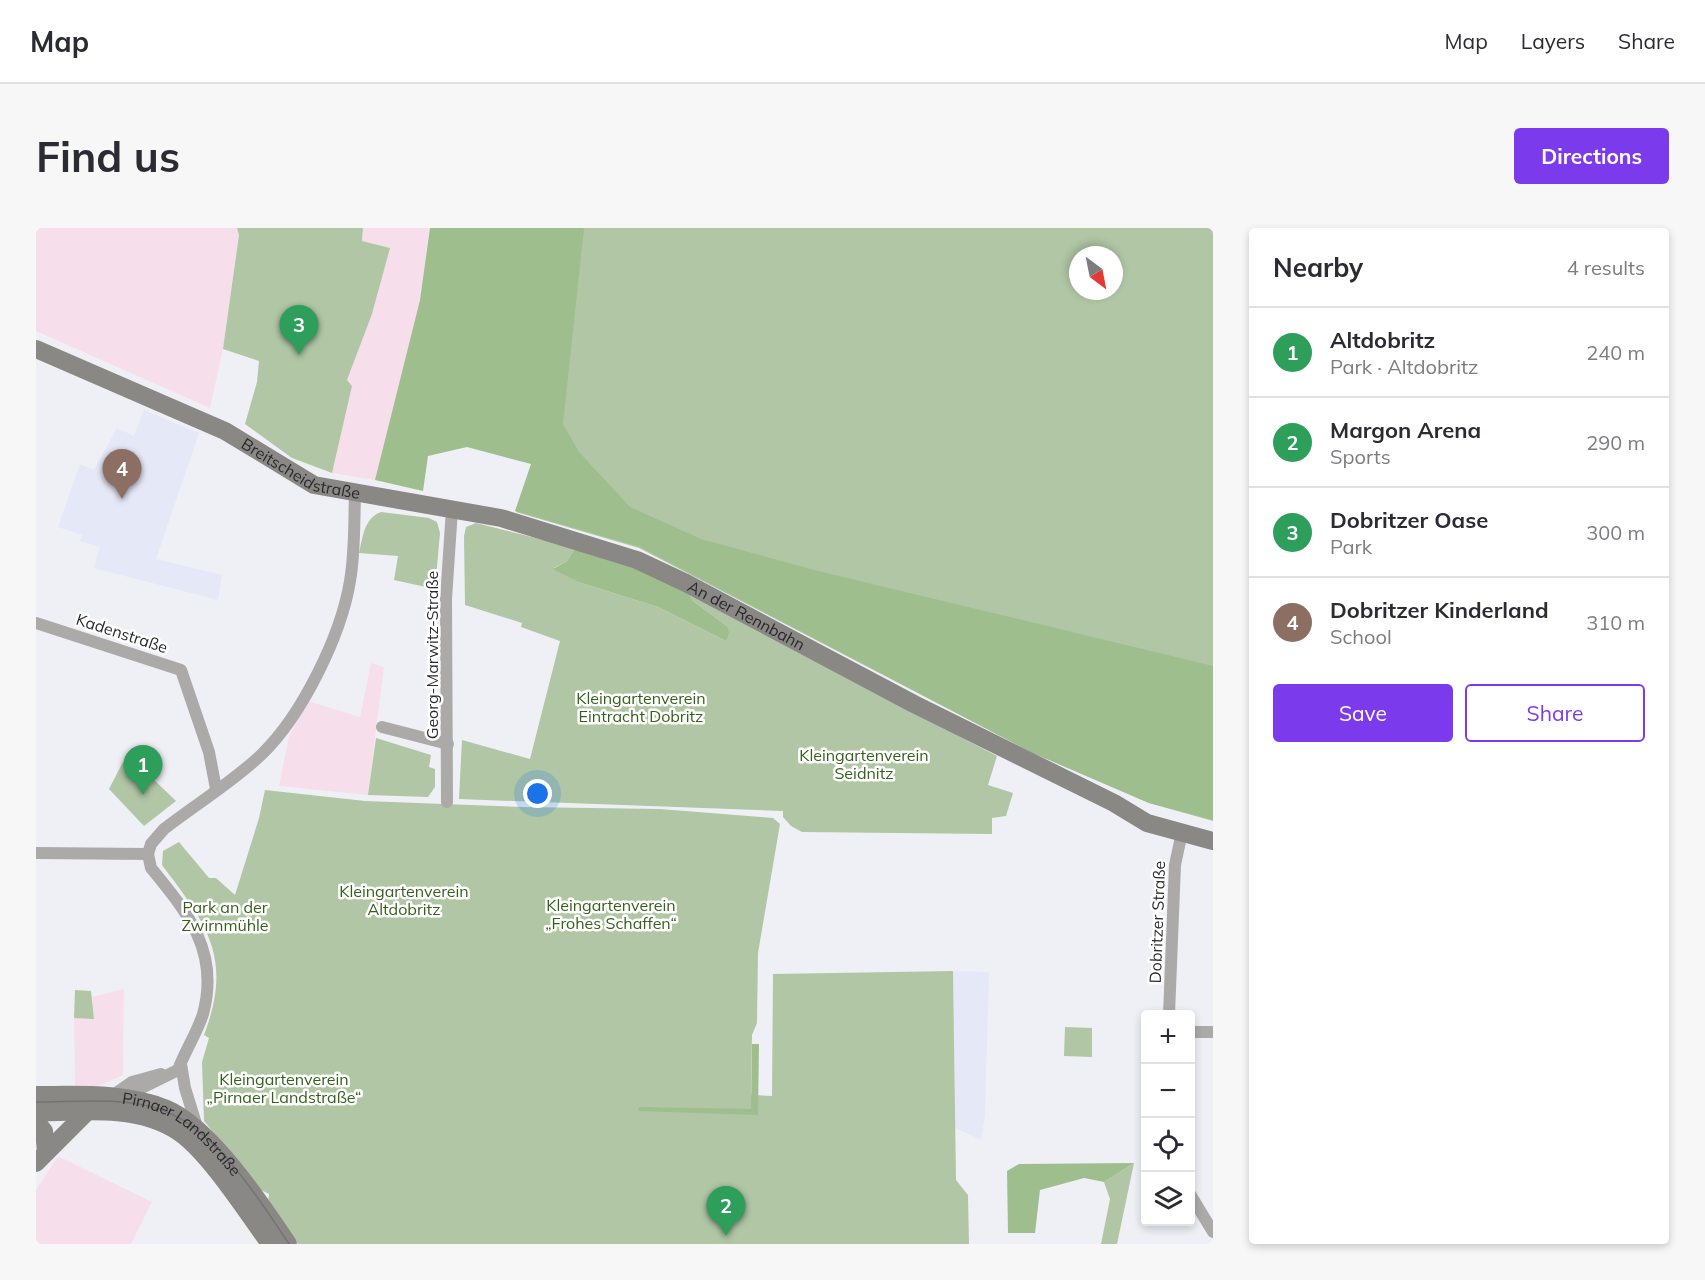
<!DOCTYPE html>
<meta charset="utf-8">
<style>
body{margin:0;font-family:Mulish,sans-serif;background:#f7f7f7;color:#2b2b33}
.controls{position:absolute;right:18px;bottom:18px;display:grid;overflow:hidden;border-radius:6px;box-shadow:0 3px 9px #0003}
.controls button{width:54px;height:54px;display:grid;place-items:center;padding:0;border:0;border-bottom:2px solid #e1e1e2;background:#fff;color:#2b2b33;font:30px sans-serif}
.compass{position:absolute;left:1033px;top:18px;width:54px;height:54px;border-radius:50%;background:#fff;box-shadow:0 3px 9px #0003;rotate:148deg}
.you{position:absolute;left:502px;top:566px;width:21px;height:21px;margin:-15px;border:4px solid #fff;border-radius:50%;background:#1a73e8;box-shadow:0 0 0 9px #1a73e833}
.badge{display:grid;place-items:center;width:39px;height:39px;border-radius:50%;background:#7c3aed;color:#fff;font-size:20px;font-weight:700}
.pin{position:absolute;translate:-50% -50px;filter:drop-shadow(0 2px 3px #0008)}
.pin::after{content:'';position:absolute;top:32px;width:21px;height:18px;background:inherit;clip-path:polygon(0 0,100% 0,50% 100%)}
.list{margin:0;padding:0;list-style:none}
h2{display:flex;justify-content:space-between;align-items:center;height:78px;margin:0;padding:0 24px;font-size:26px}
h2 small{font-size:20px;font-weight:400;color:#7c7c81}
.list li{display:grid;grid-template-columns:39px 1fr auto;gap:18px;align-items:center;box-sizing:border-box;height:90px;padding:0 24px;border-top:2px solid #e1e1e2}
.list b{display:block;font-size:22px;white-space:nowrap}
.list p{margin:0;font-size:20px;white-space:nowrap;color:#7c7c81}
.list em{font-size:20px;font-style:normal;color:#7c7c81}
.actions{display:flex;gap:12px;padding:18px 24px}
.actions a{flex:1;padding:14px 0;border:2px solid #7c3aed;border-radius:6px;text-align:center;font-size:21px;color:#7c3aed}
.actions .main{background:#7c3aed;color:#fff}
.icon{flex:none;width:33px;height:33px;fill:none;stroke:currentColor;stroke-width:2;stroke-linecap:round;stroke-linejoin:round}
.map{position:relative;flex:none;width:1177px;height:1016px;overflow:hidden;border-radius:6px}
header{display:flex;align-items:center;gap:36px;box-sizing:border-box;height:84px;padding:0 30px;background:#fff;border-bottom:2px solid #e1e1e2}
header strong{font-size:28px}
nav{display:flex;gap:33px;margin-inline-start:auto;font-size:21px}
.intro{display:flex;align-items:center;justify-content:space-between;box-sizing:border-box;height:144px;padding:0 36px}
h1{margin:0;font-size:42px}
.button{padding:15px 27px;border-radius:6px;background:#7c3aed;color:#fff;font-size:21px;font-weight:700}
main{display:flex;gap:36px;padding:0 36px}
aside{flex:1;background:#fff;border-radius:6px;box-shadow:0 3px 9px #0003}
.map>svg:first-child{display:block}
.commercial{fill:#f6dfeb}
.built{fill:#e5e8f6}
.green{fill:#b0c6a5;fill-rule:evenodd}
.forest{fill:#9ebe8d}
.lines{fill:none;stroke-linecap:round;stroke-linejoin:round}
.street{stroke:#abaaa8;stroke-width:12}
.secondary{stroke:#8a8885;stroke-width:18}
.tram{stroke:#737377;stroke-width:1.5}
.labels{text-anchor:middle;stroke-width:5;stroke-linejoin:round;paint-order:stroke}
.street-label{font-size:16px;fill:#29292c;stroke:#fff}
.park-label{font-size:16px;fill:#365f1b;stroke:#fff}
</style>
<header>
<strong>Map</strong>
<nav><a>Map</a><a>Layers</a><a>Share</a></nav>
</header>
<div class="intro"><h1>Find us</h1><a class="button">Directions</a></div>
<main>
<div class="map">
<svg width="1177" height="1016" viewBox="0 0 1177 1016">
<rect width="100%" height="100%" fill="#eff0f6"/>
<!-- commercial -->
<g class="commercial">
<path d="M0,0h201l2,7 -16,114 -13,59 -174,-77z"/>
<path d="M327,0h67l-10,72 -45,180 -43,-7 20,-87 -5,-6 25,-66 17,-66 -27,-7z"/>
<path d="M335,435l13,4 -16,128 -89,-9 10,-50 19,-35 52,16z"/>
<path d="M88,761l-1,86 -27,12 -21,1 -1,-70h20l-2,-21z"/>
<path d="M22,928l94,46 -21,42h-95v-54z"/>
</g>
<!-- built -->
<g class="built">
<path d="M108,182l55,23 -43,126 66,16 -4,25 -124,-32 6,-21 -20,-6 2,-6 -24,-8 22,-63 14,6 23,-42 17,8z"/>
<path d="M917,743l36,1 -4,143 -4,25 -26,-12z"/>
</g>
<!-- green -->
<g class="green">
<path d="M201,0h126l-1,13 28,7 -18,66 -25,66 5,6 -20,87 -40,-15 -47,-34 12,-42 2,-21 -36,-12 16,-114z"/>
<path d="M400,0h777v593l-64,-18 -116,-50 -394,-205 -123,-36 18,-47zM1042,27h36v36h-36z"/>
<path d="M345,284l48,6 8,4 3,11 -5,56 -41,-9 4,-24 -39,-3c4,-16 5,-35 22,-41z"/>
<path d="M440,295l99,25 -8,13 -13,7 24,14 80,25 68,34 1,-15 -34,-25 -4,-7 308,162 -9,29 25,8 -7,23 -14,2v16l-190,-2 -11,-6 -8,-9v-6l-324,-12 3,-59 68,19 30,-118 -39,-14 1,-4 -57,-18 -1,-69 2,-9z"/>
<path d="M340,510l55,17 -2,12 6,2v18l-7,10 -60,-2z"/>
<path d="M87,534l27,14 26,25 -32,25 -35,-37z"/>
<path d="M229,562l100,11 157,6 138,2 113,9 7,6 -22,129 -1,70 -5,12 -1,60 21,1 1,-122 180,-3 3,209 12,15 1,49h-671l-30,-41 1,-9 -8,-4 -57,-69 -2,-59 7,-24 -5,-3c29,-77 4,-109 -42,-170l1,-14 16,-9 30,36h7l19,17 24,-77z"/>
<path d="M39,762l16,1 3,28 -20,-1z"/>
<path d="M1029,799l27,1v29l-28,-1z"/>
<path d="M1098,935l-17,81h-16l9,-45 -6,-17z"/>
</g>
<!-- forest -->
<g class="forest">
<path d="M394,0h154l-21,196 16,28 51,55 71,32 117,32 395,95v154l-64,-17 -116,-50 -393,-206 -125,-36 16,-47 -64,-17 -39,9 -5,35 -48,-11 45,-180z"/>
<path d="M539,320l62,21 52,25 4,7 34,25 2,7 -3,8 -68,-34 -80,-25 -25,-13 14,-8z"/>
<path d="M716,816h7l-1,71 -120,-4 1,-4 112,2z"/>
<path d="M1098,935l-30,19 -20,-4 -44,12 -5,43h-27l-1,-62 12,-7z"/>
</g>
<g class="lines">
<!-- street -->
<g class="street">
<path d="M0,395l145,47 28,82 7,37"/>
<path d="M346,499l66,17"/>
<path d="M411,574l-1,-203 6,-90"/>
<path d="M0,625l112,1"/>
<path d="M112,626l3,-10 13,-15c32,-25 69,-47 98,-75 40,-39 79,-118 88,-173 5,-28 4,-58 5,-87"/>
<path d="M1133,786l6,-149 7,-33"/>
<path d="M1154,804h23"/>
<path d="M145,836l4,24 13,42"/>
<path d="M76,868l20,-14 29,-8"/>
<path d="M89,868l53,-26c7,-19 19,-37 25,-56 17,-62 -15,-101 -52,-146l-3,-14"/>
<path d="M1154,966l23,38"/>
</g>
<!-- secondary -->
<g class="secondary">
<path id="s1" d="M0,121l189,82 89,54 187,33 136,42 49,23 228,121 200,99 33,20 66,18"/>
<path id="s2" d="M0,867c43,0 90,-3 131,14 43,18 95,96 121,135"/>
<path d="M0,885c46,-2 105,-8 144,20 29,20 68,81 90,111"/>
<path d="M0,893l8,10 2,21"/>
<path d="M0,935l51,-51"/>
</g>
<!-- tram -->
<path class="tram" d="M0,874c39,0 82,-5 120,6 56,16 102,89 133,136"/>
</g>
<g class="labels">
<!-- street labels -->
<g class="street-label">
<text dy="6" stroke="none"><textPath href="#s1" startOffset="292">Breitscheidstraße</textPath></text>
<text dy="6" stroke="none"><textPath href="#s1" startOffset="765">An der Rennbahn</textPath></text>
<text transform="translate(86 405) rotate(18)" y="6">Kadenstraße</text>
<text transform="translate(396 427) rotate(-90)" y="6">Georg-Marwitz-Straße</text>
<text transform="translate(1121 694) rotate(-88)" y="6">Dobritzer Straße</text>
<text dy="6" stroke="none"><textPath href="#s2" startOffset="158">Pirnaer Landstraße</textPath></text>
</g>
<!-- park labels -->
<g class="park-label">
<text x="605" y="476">Kleingartenverein<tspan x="605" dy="18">Eintracht Dobritz</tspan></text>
<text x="828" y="533">Kleingartenverein<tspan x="828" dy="18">Seidnitz</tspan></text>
<text x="368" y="669">Kleingartenverein<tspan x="368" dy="18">Altdobritz</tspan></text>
<text x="575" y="683">Kleingartenverein<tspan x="575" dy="18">„Frohes Schaffen“</tspan></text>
<text x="189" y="685">Park an der<tspan x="189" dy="18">Zwirnmühle</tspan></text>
<text x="248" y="857">Kleingartenverein<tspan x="248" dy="18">„Pirnaer Landstraße“</tspan></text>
</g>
</g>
</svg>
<div class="controls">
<button>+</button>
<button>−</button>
<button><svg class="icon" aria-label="locate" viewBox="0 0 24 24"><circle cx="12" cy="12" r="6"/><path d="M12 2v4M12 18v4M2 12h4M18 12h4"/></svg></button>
<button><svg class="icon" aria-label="layers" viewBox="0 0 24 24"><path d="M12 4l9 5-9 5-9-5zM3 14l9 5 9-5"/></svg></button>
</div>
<svg class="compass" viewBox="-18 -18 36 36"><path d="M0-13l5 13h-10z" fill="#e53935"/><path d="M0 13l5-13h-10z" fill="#7c7c81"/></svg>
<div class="you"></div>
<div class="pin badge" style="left:107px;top:567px;background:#2e9e5b">1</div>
<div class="pin badge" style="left:690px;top:1008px;background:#2e9e5b">2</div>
<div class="pin badge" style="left:263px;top:127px;background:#2e9e5b">3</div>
<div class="pin badge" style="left:86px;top:271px;background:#8d6e63">4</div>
</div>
<aside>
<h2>Nearby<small>4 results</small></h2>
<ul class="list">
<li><span class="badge" style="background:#2e9e5b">1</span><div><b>Altdobritz</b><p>Park · Altdobritz</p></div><em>240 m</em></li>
<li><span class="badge" style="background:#2e9e5b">2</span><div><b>Margon Arena</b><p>Sports</p></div><em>290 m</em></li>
<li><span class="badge" style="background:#2e9e5b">3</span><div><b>Dobritzer Oase</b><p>Park</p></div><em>300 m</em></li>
<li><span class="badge" style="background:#8d6e63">4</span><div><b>Dobritzer Kinderland</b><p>School</p></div><em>310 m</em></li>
</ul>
<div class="actions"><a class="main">Save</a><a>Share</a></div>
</aside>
</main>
